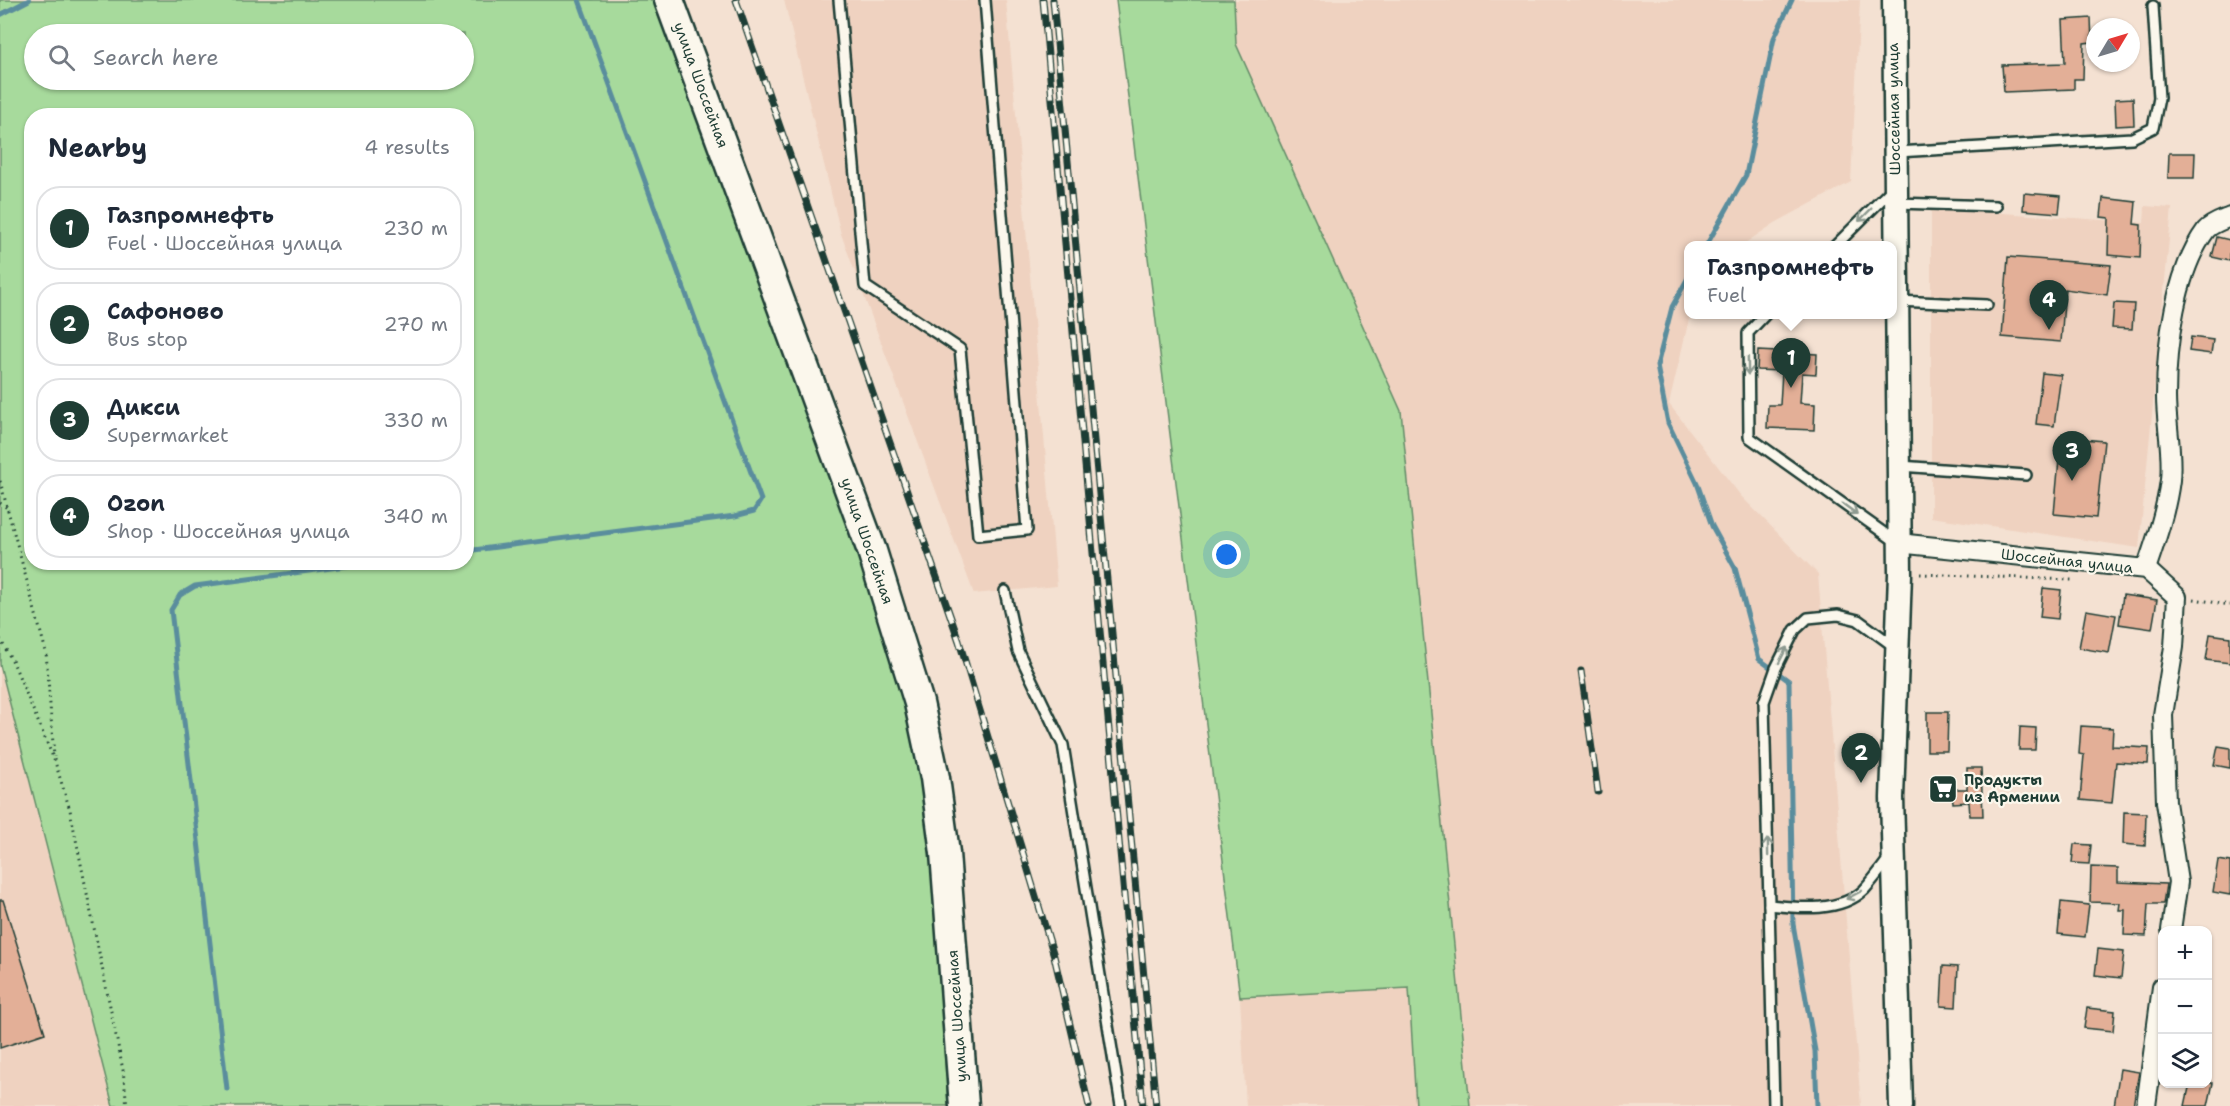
<!DOCTYPE html>
<meta charset="utf-8">
<style>
body{margin:0;font-family:"Shantell Sans",sans-serif;background:#f6f6f7;color:#1f2937}
.controls{position:absolute;right:18px;bottom:18px;display:grid;overflow:hidden;border-radius:12px;box-shadow:0 2px 4px #0004}
.controls button{width:54px;height:54px;display:grid;place-items:center;padding:0;border:0;border-bottom:2px solid #e0e1e3;background:#fff;color:#1f2937;font:30px sans-serif}
.compass{position:absolute;left:2086px;top:18px;width:54px;height:54px;border-radius:50%;background:#fff;box-shadow:0 2px 4px #0004;rotate:52deg}
.you{position:absolute;left:1227px;top:555px;width:21px;height:21px;margin:-15px;border:4px solid #fff;border-radius:50%;background:#1a73e8;box-shadow:0 0 0 9px #1a73e833}
.badge{display:grid;place-items:center;width:39px;height:39px;border-radius:50%;background:#1f3d34;color:#fff;font-size:20px;font-weight:700}
.pin{position:absolute;translate:-50% -50px;filter:drop-shadow(0 2px 3px #0008)}
.pin::after{content:'';position:absolute;top:32px;width:21px;height:18px;background:inherit;clip-path:polygon(0 0,100% 0,50% 100%)}
.popup{position:absolute;left:1684px;top:241px;width:213px;height:78px;box-sizing:border-box;display:grid;place-content:center;border-radius:12px;background:#fff;filter:drop-shadow(0 2px 4px #0005);font-size:20px;white-space:nowrap;color:#747a83}
.popup b{font-size:22px;color:#1f2937}
.popup::after{content:'';position:absolute;left:50%;top:100%;margin-left:-12px;border:12px solid transparent;border-top-color:#fff}
.list{margin:0;padding:0;list-style:none}
h2{display:flex;justify-content:space-between;align-items:center;height:78px;margin:0;padding:0 24px;font-size:26px}
h2 small{font-size:20px;font-weight:400;color:#747a83}
.list li{display:grid;grid-template-columns:39px 1fr auto;gap:18px;align-items:center;box-sizing:border-box;height:84px;margin:0 12px 12px;padding:0 12px;border:2px solid #e0e1e3;border-radius:24px}
.list b{display:block;font-size:22px;white-space:nowrap}
.list p{margin:0;font-size:20px;white-space:nowrap;color:#747a83}
.list em{font-size:20px;font-style:normal;color:#747a83}
.icon{flex:none;width:33px;height:33px;fill:none;stroke:currentColor;stroke-width:2;stroke-linecap:round;stroke-linejoin:round}
.map{position:relative;flex:none;width:2230px;height:1106px;overflow:hidden}
.search{position:absolute;background:#fff;box-shadow:0 2px 4px #0004;left:24px;top:24px;width:450px;height:66px;display:flex;align-items:center;gap:15px;box-sizing:border-box;padding:0 21px;border-radius:33px;color:#747a83;font-size:22px}
.panel{position:absolute;background:#fff;box-shadow:0 2px 4px #0004;left:24px;top:108px;width:450px;height:462px;border-radius:24px}
.map>svg:first-child{display:block}
.built{fill:#efd2c0}
.green{fill:#a7da9c;stroke:#638c68;stroke-width:1.5;fill-rule:evenodd}
.lines{fill:none;stroke-linecap:round;stroke-linejoin:round}
.stream{stroke:#5a8d9d;stroke-width:5}
.building{fill:#e3af97;stroke:#1f3d34;stroke-width:1.5}
.service-casing{stroke:#1f3d34;stroke-width:14}
.minor-casing{stroke:#1f3d34;stroke-width:22}
.tertiary-casing{stroke:#1f3d34;stroke-width:27}
.primary-casing{stroke:#1f3d34;stroke-width:33}
.path{stroke:#1f3d34;stroke-width:3;stroke-dasharray:1.5 4.5;stroke-linecap:butt}
.service{stroke:#fbf7ec;stroke-width:9}
.minor{stroke:#fbf7ec;stroke-width:18}
.tertiary{stroke:#fbf7ec;stroke-width:22}
.primary{stroke:#fbf7ec;stroke-width:28}
.rail-casing{stroke:#1f3d34;stroke-width:7}
.rail{stroke:#fbf7ec;stroke-width:4.5;stroke-dasharray:14;stroke-linecap:butt}
.oneway{stroke:#8d9a90}
.labels{text-anchor:middle;stroke-width:4.5;stroke-linejoin:round;paint-order:stroke}
.street-label{font-size:15px;fill:#1f3d34;stroke:#fbf7ec}
.poi-label{font-size:15px;font-weight:bold;fill:#1f3d34;stroke:#fbf7ec;text-anchor:start}
</style>
<div class="map">
<svg width="2230" height="1106" viewBox="0 0 2230 1106">
<rect width="100%" height="100%" fill="#f4e1d2"/>
<filter id="ink" filterUnits="userSpaceOnUse"><feTurbulence type="fractalNoise" baseFrequency=".0167" numOctaves="2"/><feDisplacementMap in="SourceGraphic" scale="12" xChannelSelector="R" yChannelSelector="G"/><feConvolveMatrix kernelMatrix="1 2 1 2 8 2 1 2 1" color-interpolation-filters="sRGB"/></filter>
<g filter="url(#ink)">
<!-- built -->
<g class="built">
<path d="M784,0h222l51,586 -83,8 -133,-360z"/>
<path d="M1234,0h626l-9,182 -76,41 -33,22 -53,1 1,69 -21,89 72,92 77,78 43,532h-391l-69,-695 -165,-367z"/>
<path d="M2145,206l27,2 -33,340 -208,-31v-309l213,15z"/>
<path d="M0,665l38,151 75,290h-113z"/>
<path d="M1409,988l7,118h-170l-6,-109z"/>
</g>
<!-- green -->
<g class="green">
<path d="M0,0h657l206,562 48,160 11,56 9,78 17,250h-835l-113,-441zM34,34h430v46h-430zM32,116h434v446h-434z"/>
<path d="M1116,0h118l2,44 165,367 69,695h-54l-7,-118 -169,9z"/>
</g>
<g class="lines">
<!-- stream -->
<g class="stream">
<path d="M0,15l29,-15"/>
<path d="M1706,246l40,-71 28,-137 18,-38"/>
<path d="M1689,276l-17,31 -15,59 11,57 29,60 15,43 23,42 24,91 30,22 4,243 22,127 2,55"/>
<path d="M466,551l269,-35 19,-5 7,-11 -182,-500"/>
<path d="M227,1089l-56,-479 9,-15 15,-9 181,-24"/>
</g>
</g>
<!-- building -->
<g class="building">
<path d="M2091,18l1,24 -8,1 -1,36h-9v10l-70,3 -2,-27 63,-2 -2,-43z"/>
<path d="M2133,98l1,27 -18,1 -1,-27z"/>
<path d="M2169,153h26l-1,25h-26z"/>
<path d="M2024,193l37,3 -2,17 -36,-3z"/>
<path d="M2103,198l33,4 -2,22 7,1 -1,33 -32,-3 1,-37 -8,-1z"/>
<path d="M2217,237l13,3v21l-18,-4z"/>
<path d="M2008,257l103,8 -4,30 -42,-6 -4,53 -59,-5z"/>
<path d="M2114,303l20,1 -2,25 -20,-1z"/>
<path d="M2191,337l22,3 -2,14 -22,-3z"/>
<path d="M1758,351l59,3 -1,20 -14,-1 -2,30 15,1 -1,26 -47,-2 1,-23h12l2,-34 -25,-1z"/>
<path d="M2042,373l19,2 -7,51 -18,-2z"/>
<path d="M2061,437l43,4 -8,77 -42,-4z"/>
<path d="M2043,588l18,2 -3,29 -18,-2z"/>
<path d="M2123,595l34,5 -5,29 -33,-5z"/>
<path d="M2086,610l30,5 -7,38 -30,-5z"/>
<path d="M2210,634l20,3v26l-24,-3z"/>
<path d="M1927,712h21l-1,39h-20z"/>
<path d="M2081,726l32,2 -1,18 37,2 -1,16 -32,-2 -4,41 -32,-3 4,-45 -5,-1z"/>
<path d="M2020,727l16,1 -1,22h-16z"/>
<path d="M2218,746l12,2v20l-16,-3z"/>
<path d="M1967,768h14l2,48h-13l-1,-14 -16,1 -1,-14h15z"/>
<path d="M2124,812l22,1 -1,33 -22,-2z"/>
<path d="M2074,844l17,1 -2,19 -17,-1z"/>
<path d="M2218,860l12,2v33l-17,-3z"/>
<path d="M2091,867l27,1v14l48,2 -3,20h-15l-2,32 -22,-1 1,-25h-6l1,-7 -30,-1z"/>
<path d="M0,900h3l42,133 -45,15z"/>
<path d="M2061,902l28,3 -4,32 -27,-3z"/>
<path d="M2098,949l26,3 -3,26 -26,-3z"/>
<path d="M1943,966l15,1 -2,40 -15,-1z"/>
<path d="M2087,1008l28,3 -2,20 -29,-3z"/>
<path d="M2120,1069l19,3 -6,34h-19z"/>
<path d="M2190,1083h23l-5,23h-23z"/>
</g>
<g class="lines">
<!-- service casing -->
<g class="service-casing">
<g id="service">
<path d="M839,0l26,286 95,63 18,186 49,-5 -42,-530"/>
<path d="M1897,152l235,-14 21,-10 6,-30 -6,-92"/>
<path d="M1896,203l100,3"/>
<path d="M1835,246l59,-59"/>
<path d="M1897,301l90,4"/>
<path d="M1766,314l-18,19 1,104 149,106"/>
<path d="M1900,466l126,9"/>
<path d="M1005,591l13,60 45,94 58,361"/>
<path d="M1769,905c29,3 71,8 95,-15 9,-10 18,-22 26,-33"/>
<path d="M1774,1106l-10,-404 12,-34 19,-38 13,-12 30,-3 20,5 37,27"/>
</g>
</g>
<!-- minor casing -->
<g class="minor-casing">
<g id="minor">
<path d="M1898,543l248,26 31,28 -3,50 -11,68 3,87 12,80 -7,48"/>
<path d="M2146,569c10,-29 20,-58 24,-89 3,-27 -4,-56 -4,-83 0,-51 9,-125 40,-167 5,-6 17,-10 24,-13"/>
<path d="M2146,1106l16,-119"/>
</g>
</g>
<!-- tertiary casing -->
<g class="tertiary-casing">
<path id="tertiary" d="M1894,0l6,574 -8,224 9,308"/>
</g>
<!-- primary casing -->
<g class="primary-casing">
<path id="primary" d="M669,0l203,551 47,152 16,75 10,75 19,253"/>
</g>
<!-- path -->
<g class="path">
<path d="M0,481l46,171 8,105"/>
<path d="M0,503l7,5"/>
<path d="M1920,574l152,6"/>
<path d="M2194,599l36,6"/>
<path d="M0,639l13,23 42,100 15,48 53,260 4,36"/>
</g>
<!-- service -->
<use href="#service" class="service"/>
<!-- minor -->
<use href="#minor" class="minor"/>
<!-- tertiary -->
<use href="#tertiary" class="tertiary"/>
<!-- primary -->
<use href="#primary" class="primary"/>
<!-- rail casing -->
<g class="rail-casing">
<g id="rail">
<path d="M736,0l223,641 95,315 35,150"/>
<path d="M1043,0l100,1106"/>
<path d="M1053,0l103,1106"/>
<path d="M1581,671l17,121"/>
</g>
</g>
<!-- rail -->
<use href="#rail" class="rail"/>
</g>
<!-- one-way arrows -->
<defs><path id="oneway-shaft" d="M-6 0H5M1.5-3L5.5 0L1.5 3" fill="none" stroke-width="1.6" stroke-linecap="round" stroke-linejoin="round" transform="scale(1.5)"/></defs>
<g class="oneway">
<use href="#oneway-shaft" transform="translate(1865 215) rotate(135)"/>
<use href="#oneway-shaft" transform="translate(1748 366) rotate(89)"/>
<use href="#oneway-shaft" transform="translate(1850 509) rotate(36)"/>
<use href="#oneway-shaft" transform="translate(1783 655) rotate(-63)"/>
<use href="#oneway-shaft" transform="translate(1768 847) rotate(-91)"/>
<use href="#oneway-shaft" transform="translate(1854 895) rotate(152)"/>
</g>
</g>
<!-- icons -->
<defs>
<g id="supermarket-square" transform="scale(1.5)"><rect x="-9" y="-9" width="18" height="18" rx="4" fill="#1f3d34" stroke="#fbf7ec"/><path d="M-6-5.5h2.5l.6 2H6L4.5 2H-2.5L-4.4-4H-6ZM-1.5 3.2a1.3 1.3 0 1 0 .1 0ZM3 3.2a1.3 1.3 0 1 0 .1 0Z" fill="#fff"/></g>
</defs>
<g fill-rule="evenodd">
<use href="#supermarket-square" x="1943" y="789"/>
</g>
<g class="labels">
<!-- street labels -->
<g class="street-label">
<text transform="translate(701 85) rotate(70)" y="5">улица Шоссейная</text>
<text transform="translate(1894 109) rotate(-91)" y="5">Шоссейная улица</text>
<text transform="translate(867 541) rotate(71)" y="5">улица Шоссейная</text>
<text transform="translate(2067 561) rotate(6)" y="5">Шоссейная улица</text>
<text transform="translate(957 1016) rotate(-94)" y="5">улица Шоссейная</text>
</g>
<!-- poi labels -->
<g class="poi-label">
<text x="1964" y="785">Продукты<tspan x="1964" dy="17">из Армении</tspan></text>
</g>
</g>
</svg>
<div class="controls">
<button>+</button>
<button>−</button>
<button><svg class="icon" aria-label="layers" viewBox="0 0 24 24"><path d="M12 4l9 5-9 5-9-5zM3 14l9 5 9-5"/></svg></button>
</div>
<svg class="compass" viewBox="-18 -18 36 36"><path d="M0-13l5 13h-10z" fill="#e53935"/><path d="M0 13l5-13h-10z" fill="#747a83"/></svg>
<div class="you"></div>
<div class="pin badge" style="left:1791px;top:388px">1</div>
<div class="popup"><b>Газпромнефть</b>Fuel</div>
<div class="pin badge" style="left:1861px;top:783px">2</div>
<div class="pin badge" style="left:2072px;top:481px">3</div>
<div class="pin badge" style="left:2049px;top:330px">4</div>
<div class="search"><svg class="icon" aria-label="search" viewBox="0 0 24 24"><circle cx="10" cy="10" r="6"/><path d="M15 15l6 6"/></svg>Search here</div>
<section class="panel">
<h2>Nearby<small>4 results</small></h2>
<ul class="list">
<li><span class="badge">1</span><div><b>Газпромнефть</b><p>Fuel · Шоссейная улица</p></div><em>230 m</em></li>
<li><span class="badge">2</span><div><b>Сафоново</b><p>Bus stop</p></div><em>270 m</em></li>
<li><span class="badge">3</span><div><b>Дикси</b><p>Supermarket</p></div><em>330 m</em></li>
<li><span class="badge">4</span><div><b>Ozon</b><p>Shop · Шоссейная улица</p></div><em>340 m</em></li>
</ul>
</section>
</div>
